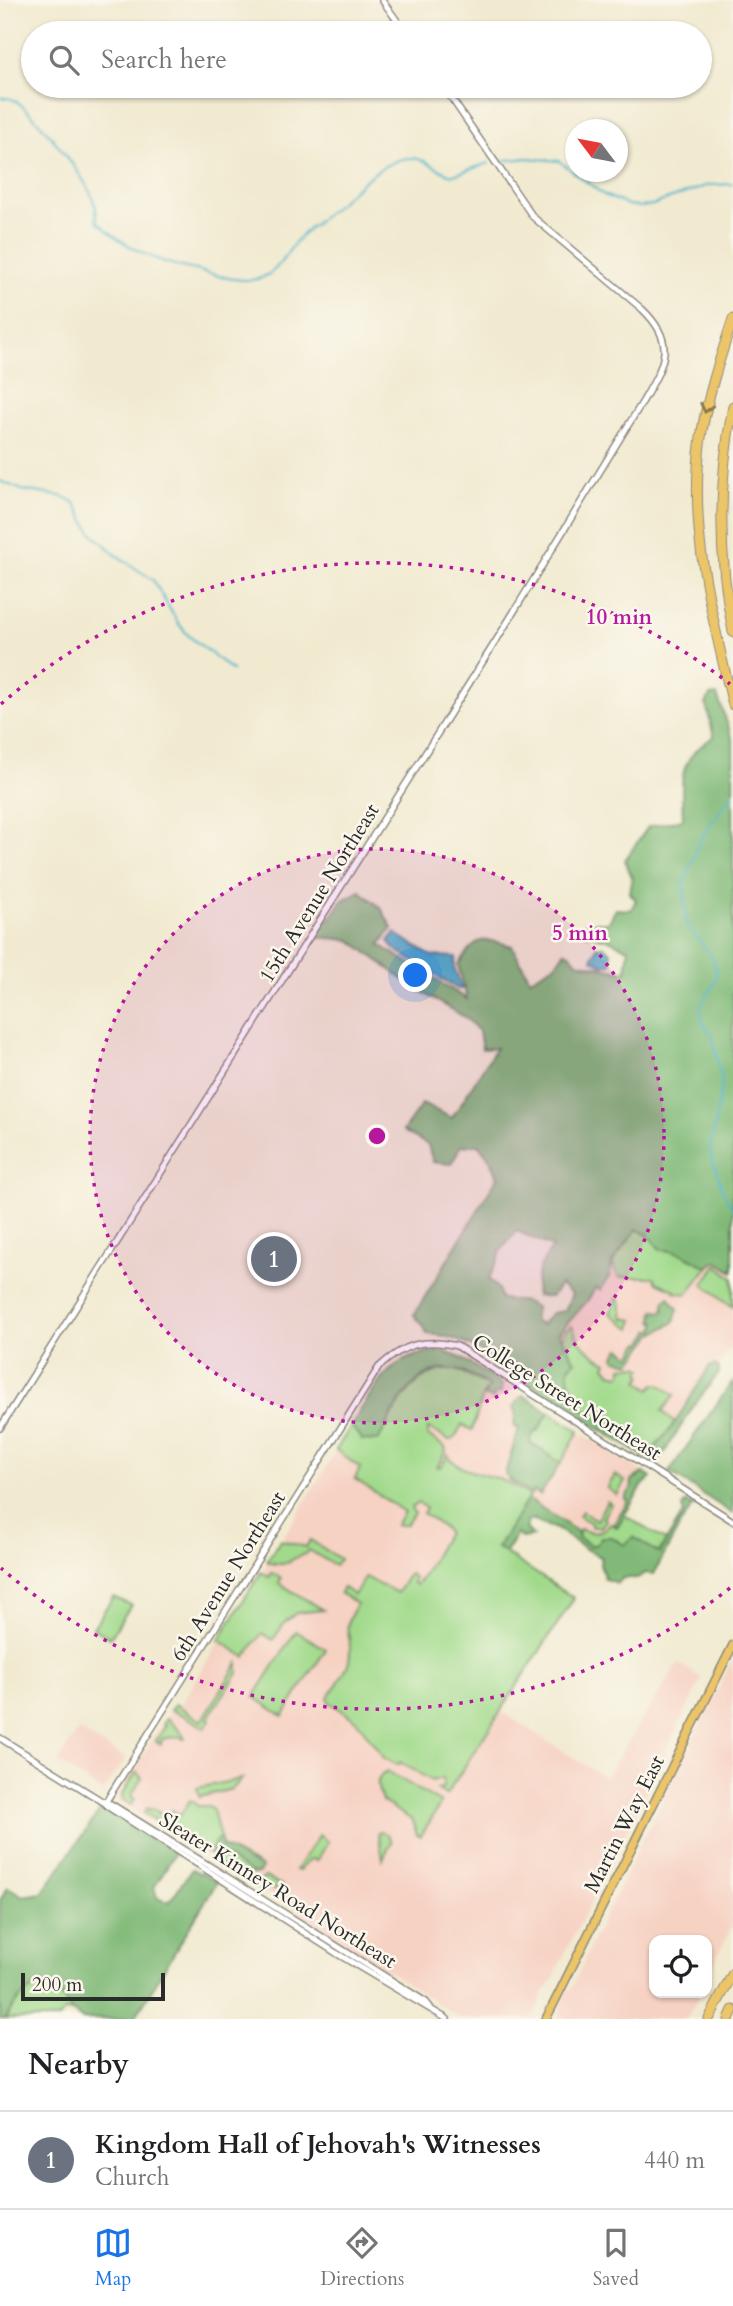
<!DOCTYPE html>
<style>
body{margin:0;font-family:Cardo,serif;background:#f6f6f6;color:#202124}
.controls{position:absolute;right:21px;bottom:21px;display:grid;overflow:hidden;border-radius:14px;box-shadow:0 2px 5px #0004}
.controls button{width:63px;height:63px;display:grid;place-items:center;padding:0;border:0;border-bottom:2px solid #e0e0e0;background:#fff;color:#202124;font:35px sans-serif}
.compass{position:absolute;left:565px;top:119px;width:63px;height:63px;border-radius:50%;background:#fff;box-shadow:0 2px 5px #0004;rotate:302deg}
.scale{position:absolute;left:21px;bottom:18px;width:144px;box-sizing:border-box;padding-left:7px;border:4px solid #2b2b2b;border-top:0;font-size:19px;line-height:24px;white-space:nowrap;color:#2b2b2b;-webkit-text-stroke:5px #fbf7ec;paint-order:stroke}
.you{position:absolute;left:416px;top:976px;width:24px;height:24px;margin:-18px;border:5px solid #fff;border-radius:50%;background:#1a73e8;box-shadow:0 0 0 10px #1a73e833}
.badge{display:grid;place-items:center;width:46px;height:46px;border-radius:50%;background:#1a73e8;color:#fff;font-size:23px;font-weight:700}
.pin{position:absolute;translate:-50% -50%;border:4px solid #fff;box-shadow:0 2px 7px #0006}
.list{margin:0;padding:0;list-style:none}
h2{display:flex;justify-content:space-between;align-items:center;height:91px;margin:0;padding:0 28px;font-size:30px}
h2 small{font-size:23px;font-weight:400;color:#757577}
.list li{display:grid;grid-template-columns:46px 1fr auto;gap:21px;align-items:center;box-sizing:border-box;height:98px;padding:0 28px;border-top:2px solid #e0e0e0}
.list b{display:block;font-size:26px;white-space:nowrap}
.list p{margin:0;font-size:23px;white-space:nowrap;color:#757577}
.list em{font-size:23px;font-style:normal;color:#757577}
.icon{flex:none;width:38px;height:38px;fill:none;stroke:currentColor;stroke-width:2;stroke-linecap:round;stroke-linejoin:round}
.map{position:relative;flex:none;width:733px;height:2019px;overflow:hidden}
.search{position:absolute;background:#fff;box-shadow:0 2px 5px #0004;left:21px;right:21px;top:21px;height:77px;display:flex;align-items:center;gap:18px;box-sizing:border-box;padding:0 24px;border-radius:38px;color:#757577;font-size:26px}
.sheet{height:189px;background:#fff}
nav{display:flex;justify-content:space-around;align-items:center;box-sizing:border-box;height:98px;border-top:2px solid #e0e0e0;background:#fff;font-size:19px;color:#757577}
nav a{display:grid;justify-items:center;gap:4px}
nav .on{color:#1a73e8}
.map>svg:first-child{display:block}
.built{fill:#f6d2c3}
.green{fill:#a2da8c;stroke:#66825c;stroke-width:2}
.forest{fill:#81ba78;stroke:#567252;stroke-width:2;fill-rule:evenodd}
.water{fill:#4bb3c9;stroke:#3b6f7a;stroke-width:2}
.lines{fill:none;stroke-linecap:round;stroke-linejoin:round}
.stream{stroke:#4bb3c9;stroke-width:2}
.tertiary-casing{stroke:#8e8a7e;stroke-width:8}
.primary-casing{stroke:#8e8a7e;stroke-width:10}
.motorway-casing{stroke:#8e8a7e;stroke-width:11}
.tertiary{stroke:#fff;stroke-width:5}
.primary{stroke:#edc569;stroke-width:7}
.motorway{stroke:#edc569;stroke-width:9}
.oneway{stroke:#8c784a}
.ring{fill:none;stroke:#b5179e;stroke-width:3.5;stroke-dasharray:3.5 7}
.labels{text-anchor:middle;stroke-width:5;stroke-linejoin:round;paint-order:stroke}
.street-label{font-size:21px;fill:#2b2b2b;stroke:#fbf7ec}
.centre{fill:#b5179e;stroke:#fbf7ec;stroke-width:3.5}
.ring-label{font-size:21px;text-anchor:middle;font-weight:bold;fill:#b5179e;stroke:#fbf7ec;stroke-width:5;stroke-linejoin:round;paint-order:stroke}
</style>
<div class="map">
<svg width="733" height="2019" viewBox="0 0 733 2019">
<rect width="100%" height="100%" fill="#fbf7ec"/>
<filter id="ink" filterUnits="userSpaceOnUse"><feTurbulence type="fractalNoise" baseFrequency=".0143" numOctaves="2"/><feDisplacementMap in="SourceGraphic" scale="14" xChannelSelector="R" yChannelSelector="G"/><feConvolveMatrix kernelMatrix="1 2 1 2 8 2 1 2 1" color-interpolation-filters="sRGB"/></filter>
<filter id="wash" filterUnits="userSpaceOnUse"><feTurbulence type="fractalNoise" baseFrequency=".00686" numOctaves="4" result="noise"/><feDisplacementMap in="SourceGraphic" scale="28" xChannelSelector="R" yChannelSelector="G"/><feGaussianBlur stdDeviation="1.57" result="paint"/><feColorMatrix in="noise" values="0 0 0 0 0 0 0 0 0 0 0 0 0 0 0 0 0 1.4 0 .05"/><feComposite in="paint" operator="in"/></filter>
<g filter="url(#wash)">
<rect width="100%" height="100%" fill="#f1ead0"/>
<!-- built -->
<g class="built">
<path d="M649,1212l84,57v74l-77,119 -81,-101 -16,-28z"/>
<path d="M442,1351l19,7 2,-1 186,119 -38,61 -22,15 -17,-14 -48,-31 -27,41 77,50 -72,114 103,66 73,-115 24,15 -91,186 -8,12v5l-29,53 -24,51 -6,6 -12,28h-70l-174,-113 -170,-105 -1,-4 54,-87 8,-3 198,-323 17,-18 14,-10 16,-4z"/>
<path d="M733,1659v265l-26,54v-38h-53v53h46l-13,26h-129l4,-17 5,-11 5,-3 28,-63z"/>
<path d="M78,1730l48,28 -23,34 -45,-30z"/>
</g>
<!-- green -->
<g class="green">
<path d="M637,1229l12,7 12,14c22,0 27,9 47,17l-21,27 -13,-2 1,-2 -19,-8 -1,-5h-37l-6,-14z"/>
<path d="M717,1265l16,13v29l-30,-23z"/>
<path d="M618,1298l2,2 3,18 11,2 -3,8 -21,-15z"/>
<path d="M572,1326c7,18 18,28 35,36l-2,4 6,7 8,2 3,-2v-6l17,-1 4,3 -3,2 2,4 -3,6 11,8 5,-5 5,1 15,10 -13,16 13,12 -26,33 -66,-48 -14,-26v-15l6,-6 -13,-22 4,-9z"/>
<path d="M442,1370h15l32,16 -6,10 -11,34 -10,-5 -8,14 -5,1 -21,-12v8l17,11 1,4 -9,16 5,-1 6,-11c10,17 34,18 51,24 11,4 21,11 31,17l-33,52 77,50 -128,197 -9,-6 7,-2 -2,-9 -10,3 -32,-19 -2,3 -14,-7 -27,-37 -28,-19 -1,-5c9,-13 22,-28 22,-45 1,-26 -10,-20 7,-48l-17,-11 3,-5 11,7 12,-18 15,9 1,-1 15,8 12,-19 5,4 -1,5 3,2 6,-7 25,-45 -2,-4 -22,-16 3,-5 -8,-5 -7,5 3,5 -8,12h-10l8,-13 -49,-33 5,-11 -24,-18 15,-24 11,14 16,1c16,-31 30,-62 64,-71z"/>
<path d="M549,1412l30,19 -18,32 -31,-20 3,-10 5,-2z"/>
<path d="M615,1475l10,6 -8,14 -10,-7z"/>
<path d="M607,1501l4,3 -8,14 3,2 -5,7h-10v-4l-12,-7 3,-5 14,10z"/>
<path d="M624,1515l42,26 -7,12 -35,-8 -13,-8 -19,9 -14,-9 2,-8c14,6 20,5 31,-6l6,4z"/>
<path d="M280,1540l26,7 4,-7 30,19 -5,7 -26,-16 -3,4c-17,3 -17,16 -39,7z"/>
<path d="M261,1572l8,5 3,-4 9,5 -2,5 44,27 -27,3 -11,9 -12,18 -11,-7 -17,24 -26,-17z"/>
<path d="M113,1597l18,8 -21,33 -17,-10z"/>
<path d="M296,1631l30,18 -43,67 -29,-19z"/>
<path d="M238,1663v10l-30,45 2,2 -5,8 -20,-12 -14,-6 4,-6 27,17z"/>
<path d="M167,1718l17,17 1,4h-3l-1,-3 -19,3 -1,5 -5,-3 10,-16 -3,-2z"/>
<path d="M387,1771l54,32 -20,33 -4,-2 -5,-14 -30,-19c-4,-12 -9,-23 5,-30z"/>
<path d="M136,1772l6,6 -11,18 4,3 -4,6 -8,-5 -1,-5z"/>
<path d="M242,1779l-10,10 -33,8 -2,-9z"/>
<path d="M190,1800l8,6h11l4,4 7,28c-5,4 -10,11 -9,17l-67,-42 3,-5 3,2 2,-2 15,10 5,-8 8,5z"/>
<path d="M381,1831l8,5 2,7 -8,16 -5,-27z"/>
<path d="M319,1835l9,7 -11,18 -7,-1 -11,12 -3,-1z"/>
<path d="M224,1856l30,18 -13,3 -29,-17z"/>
<path d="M265,1877l18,9 1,4 -4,1 -13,-5 -7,3 -8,-5 3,-4 5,1z"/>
<path d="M42,1984l16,6 14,22 -7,-1 -7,8h-53c10,-17 18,-28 37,-35z"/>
</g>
<!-- forest -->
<g class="forest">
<path d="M717,695l16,45v532l-17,-11 -8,6c-20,-8 -25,-17 -47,-17l-12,-14 -12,-7 -25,34 -2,12 -9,15 -6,-2 -7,12 -29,33 16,28 -6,6v15l14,26 65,48 27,-33 34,-56 6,-2 4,3v5l-26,34 -34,54 -5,2 -93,-58 -2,-5 -9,-2c-35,-24 -80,-63 -123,-64l-3,-8 -10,-11 84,-138 -7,-17 -13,-16 -17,2 -10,18 -18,-2 -5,-17 -25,-14 19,-27 30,14 44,-70 -14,1 -3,-18 -13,-13 -54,-32 -62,-46 -35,-3 9,-16 6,-2 13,-19 17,-9 21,17 11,20 -12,17 87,54 -9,-34c20,-29 21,-28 54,-19l18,33 25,-14 10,-14 5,2 7,9 49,10 3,-23 -22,-10 -22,-5v-11l24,-1 7,-13 15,1 5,-10 -6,-7 2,-16 -7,-17 23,-33 35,-8c-1,-38 -7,-60 31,-82l-8,-33 4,-8zM517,1231l35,16c-11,18 -19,28 -15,49l14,1 9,-12 12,9 -7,17 -13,2 -11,12 -7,-4 2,-14 -10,-5 -25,-3 -3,-10 -9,-10 13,-30z"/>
<path d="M669,1297l9,12 -4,13 -22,13 -21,28 -15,-3 -1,-4 5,-8 11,8 9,-14 2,1 9,-13h4l1,-8 -3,-1 1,-10 9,1 2,-12z"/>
<path d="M442,1351l19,7 41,26 -1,9h-5l-2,6 -11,-3 6,-10c-9,-6 -19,-12 -30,-15 -42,-12 -65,39 -81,70l-16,-1 -11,-14c26,-41 37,-72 91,-75z"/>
<path d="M733,1381v133l-64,-42z"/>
<path d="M523,1395l26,17 -12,20 -4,1 -3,10 31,20 -21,32 -6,-4 -3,3 -20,-13 -6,-7 14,-46 -5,-1 2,-14 -3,-5z"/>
<path d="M644,1473l7,5 -8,7 -26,42 -4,-2 15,-24 -3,-2 7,-12 -1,-7z"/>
<path d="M528,1499l50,33v5l13,9 6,-2 4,-7h10l13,8 9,-8 26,16 25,-41 -2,-4 3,-5 9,2 -13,18 -27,51 -9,-1 -6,5h-16l-6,5 -12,-4 -5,-14 1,-8c-15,-6 -28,-17 -41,-26 -8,-6 -19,-4 -26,-12l-6,2 -2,7 7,8 -12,2 -4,-4 -12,18 -8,-4z"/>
<path d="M102,1808l73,45 -21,34 3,11 12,4 23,-33 25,13 -83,137h-52l-10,-7 -14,-22 -16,-5c-19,6 -26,17 -37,34h-5v-119l8,-13 15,9 19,-3z"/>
<path d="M220,1838l2,8 40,22 -3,5 -5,1 -30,-18 -12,4c-1,-9 0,-16 8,-22z"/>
</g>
<!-- water -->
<g class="water">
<path d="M395,933l36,23 25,1 -2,10 8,22h-4l-65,-41 -4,-7z"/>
<path d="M603,946l8,6v12l-8,1 -11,-6 5,-12z"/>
</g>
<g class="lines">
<!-- stream -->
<g class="stream">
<path d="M0,98c8,-1 14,1 20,6 21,18 68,74 75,101 2,4 1,11 2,16 28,27 59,41 98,49 19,4 43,13 63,9 22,-6 29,-30 44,-44 10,-10 22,-19 33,-28 19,-17 47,-47 74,-49 17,-1 29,14 44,17l36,-12"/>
<path d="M498,161l30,-3 31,3 45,34 24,10 13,2 11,-2 57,-20 24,-1"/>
<path d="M0,481l22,9 43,7 10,6 16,29 25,23 37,25 25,43 11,13 44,35"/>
<path d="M733,792l-33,48 -16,43 2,40 27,35 3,11v11l-14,24 -2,6 3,13 9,11 10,48 -12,70 13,39 10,18"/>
</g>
</g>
</g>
<g filter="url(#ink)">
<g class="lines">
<!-- tertiary casing -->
<g class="tertiary-casing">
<g id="tertiary">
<path d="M382,0l24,33"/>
<path d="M0,1428l499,-792 144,-235c21,-37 35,-58 -1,-92l-109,-92 -90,-131"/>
<path d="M0,1738l105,65 3,4 228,146 111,66"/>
<path d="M105,1803l274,-436c25,-23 44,-29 78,-21l276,175"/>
<path d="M105,1803l6,1 315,198 4,5"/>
</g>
</g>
<!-- primary casing -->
<g class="primary-casing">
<path id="primary" d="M546,2019l187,-374"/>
</g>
<!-- motorway casing -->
<g class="motorway-casing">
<g id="motorway">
<path d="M733,319c-13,39 -26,78 -32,118 -13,93 11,179 32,268"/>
<path d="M733,406c-15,76 -15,150 0,226"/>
<path d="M709,2019l24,-46"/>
<path d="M729,2019l4,-9"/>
</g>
</g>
<!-- tertiary -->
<use href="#tertiary" class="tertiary"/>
<!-- primary -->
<use href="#primary" class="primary"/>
<!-- motorway -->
<use href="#motorway" class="motorway"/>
</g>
<!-- one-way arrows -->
<defs><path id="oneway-chevron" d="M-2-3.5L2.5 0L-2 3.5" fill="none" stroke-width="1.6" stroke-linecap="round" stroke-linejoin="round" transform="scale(1.75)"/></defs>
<use class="oneway" href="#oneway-chevron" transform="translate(706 408) rotate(102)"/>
</g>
<!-- distance rings -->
<circle cx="377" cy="1136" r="287" fill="#b5179e" fill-opacity=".12"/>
<g class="ring">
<circle cx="377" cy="1136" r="287"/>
<path d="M730 1588A573 573 0 0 1 1 1568M1 704A573 573 0 0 1 730 684"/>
</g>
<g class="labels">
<!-- street labels -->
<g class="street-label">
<text transform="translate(319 893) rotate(-58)" y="7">15th Avenue Northeast</text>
<text transform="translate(567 1397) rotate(32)" y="7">College Street Northeast</text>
<text transform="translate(228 1576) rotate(-58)" y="7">6th Avenue Northeast</text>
<text transform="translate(624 1824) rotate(-63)" y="7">Martin Way East</text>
<text transform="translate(278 1890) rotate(32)" y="7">Sleater Kinney Road Northeast</text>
</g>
</g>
<circle cx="377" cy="1136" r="10" class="centre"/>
<g class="ring-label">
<text x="619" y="624">10 min</text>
<text x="580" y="940">5 min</text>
</g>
</svg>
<div class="controls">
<button><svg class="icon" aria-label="locate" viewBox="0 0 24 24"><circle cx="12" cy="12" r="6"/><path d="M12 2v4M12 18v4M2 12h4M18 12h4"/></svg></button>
</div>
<svg class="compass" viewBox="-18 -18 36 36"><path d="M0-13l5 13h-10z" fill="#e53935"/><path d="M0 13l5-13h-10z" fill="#757577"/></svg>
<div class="scale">200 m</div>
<div class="you"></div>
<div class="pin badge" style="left:274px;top:1259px;background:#6b7280">1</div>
<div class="search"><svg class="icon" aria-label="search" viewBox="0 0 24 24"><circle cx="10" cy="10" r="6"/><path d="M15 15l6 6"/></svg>Search here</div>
</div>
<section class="sheet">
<h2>Nearby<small></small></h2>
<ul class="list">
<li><span class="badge" style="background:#6b7280">1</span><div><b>Kingdom Hall of Jehovah's Witnesses</b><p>Church</p></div><em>440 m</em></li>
</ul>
</section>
<nav>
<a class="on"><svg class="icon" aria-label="map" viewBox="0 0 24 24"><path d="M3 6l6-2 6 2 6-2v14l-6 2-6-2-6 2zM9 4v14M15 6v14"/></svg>Map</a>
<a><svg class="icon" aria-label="directions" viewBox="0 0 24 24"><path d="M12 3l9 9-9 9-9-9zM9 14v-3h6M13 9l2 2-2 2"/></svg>Directions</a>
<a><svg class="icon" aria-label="saved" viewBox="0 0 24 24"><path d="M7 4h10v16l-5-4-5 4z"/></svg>Saved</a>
</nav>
